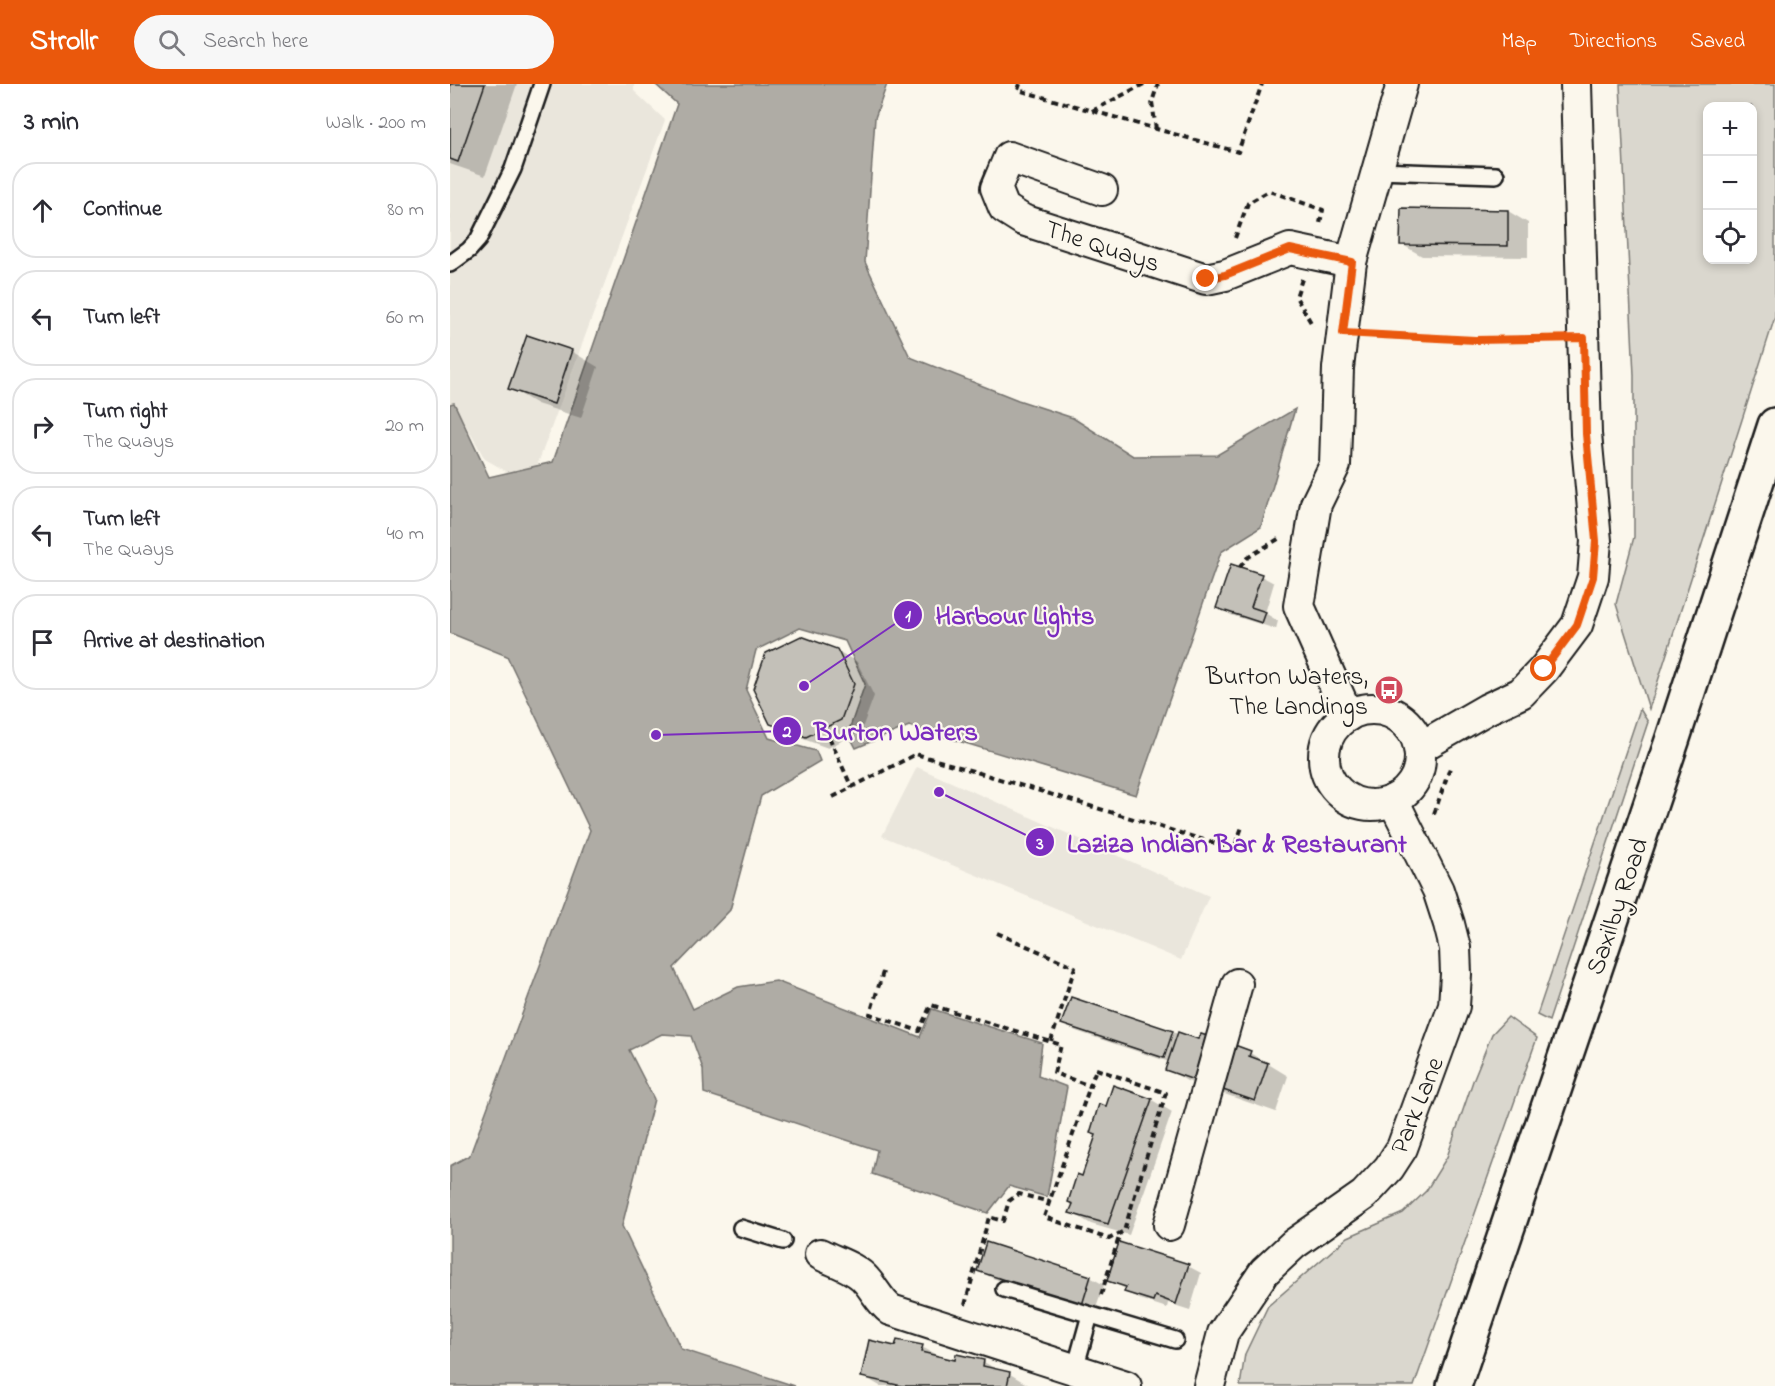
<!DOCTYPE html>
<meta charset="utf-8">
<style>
body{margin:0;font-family:"Indie Flower",sans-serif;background:#f7f7f7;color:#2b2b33}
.controls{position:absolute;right:18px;top:18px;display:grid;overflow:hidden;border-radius:12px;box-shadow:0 3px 9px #0003}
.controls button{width:54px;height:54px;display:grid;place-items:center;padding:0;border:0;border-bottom:2px solid #e1e1e2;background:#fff;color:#2b2b33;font:30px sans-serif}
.stop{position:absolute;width:18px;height:18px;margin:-14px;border:4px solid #ea580c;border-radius:50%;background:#fff}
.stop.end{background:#ea580c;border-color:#fff;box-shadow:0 2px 6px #0008}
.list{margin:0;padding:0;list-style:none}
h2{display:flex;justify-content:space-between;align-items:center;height:78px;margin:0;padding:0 24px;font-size:26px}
h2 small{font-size:20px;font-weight:400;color:#7c7c81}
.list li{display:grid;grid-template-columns:39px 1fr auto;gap:18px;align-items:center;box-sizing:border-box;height:96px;margin:0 12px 12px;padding:0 12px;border:2px solid #e1e1e2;border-radius:24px}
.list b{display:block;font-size:22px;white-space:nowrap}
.list p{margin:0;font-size:20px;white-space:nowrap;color:#7c7c81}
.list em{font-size:20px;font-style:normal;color:#7c7c81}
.icon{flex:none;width:33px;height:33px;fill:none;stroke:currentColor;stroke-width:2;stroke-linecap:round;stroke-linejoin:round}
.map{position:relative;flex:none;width:1325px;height:1302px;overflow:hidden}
header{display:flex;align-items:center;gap:36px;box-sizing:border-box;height:84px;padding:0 30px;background:#ea580c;color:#fff}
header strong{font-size:28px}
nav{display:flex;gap:33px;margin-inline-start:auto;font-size:21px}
.search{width:420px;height:54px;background:#f7f7f7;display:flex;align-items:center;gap:15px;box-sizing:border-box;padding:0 21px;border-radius:33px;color:#7c7c81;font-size:22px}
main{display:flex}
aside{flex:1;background:#fff}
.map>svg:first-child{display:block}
.built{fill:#eae6dc}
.green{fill:#dad7ce;stroke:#7b7a75;stroke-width:1.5;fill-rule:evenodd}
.water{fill:#afaca5;stroke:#74726e;stroke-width:1.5}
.shadow{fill:#0003}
.building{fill:#c3c0b8;stroke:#1c1c1c;stroke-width:1.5}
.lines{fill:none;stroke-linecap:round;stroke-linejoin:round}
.service-casing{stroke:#1c1c1c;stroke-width:20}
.minor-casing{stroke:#1c1c1c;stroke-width:34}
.trunk-casing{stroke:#1c1c1c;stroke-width:38}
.path{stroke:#1c1c1c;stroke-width:4;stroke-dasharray:6 4.5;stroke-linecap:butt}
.service{stroke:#fbf7ec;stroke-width:15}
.minor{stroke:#fbf7ec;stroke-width:30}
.trunk{stroke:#fbf7ec;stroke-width:33}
.route{stroke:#ea580c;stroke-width:8}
.labels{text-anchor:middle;stroke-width:4.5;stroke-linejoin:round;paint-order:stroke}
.street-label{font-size:26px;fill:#1c1c1c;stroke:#fbf7ec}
.poi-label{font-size:26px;fill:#1c1c1c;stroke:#fbf7ec;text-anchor:end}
.leader{fill:none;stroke:#7b2cbf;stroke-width:2}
.callout-dot{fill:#7b2cbf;stroke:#fbf7ec;stroke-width:2}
.mark-label{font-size:18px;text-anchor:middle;font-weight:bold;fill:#fff}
.callout-label{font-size:27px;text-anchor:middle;font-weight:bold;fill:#7b2cbf;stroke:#fbf7ec;stroke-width:4.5;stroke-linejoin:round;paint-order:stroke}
</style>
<header>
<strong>Strollr</strong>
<div class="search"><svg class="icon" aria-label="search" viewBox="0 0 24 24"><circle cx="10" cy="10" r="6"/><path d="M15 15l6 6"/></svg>Search here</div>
<nav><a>Map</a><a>Directions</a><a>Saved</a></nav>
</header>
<main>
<aside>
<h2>3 min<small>Walk · 200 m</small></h2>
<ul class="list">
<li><svg class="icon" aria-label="ahead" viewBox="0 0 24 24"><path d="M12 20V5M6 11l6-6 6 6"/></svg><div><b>Continue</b></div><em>80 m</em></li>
<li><svg class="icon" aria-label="left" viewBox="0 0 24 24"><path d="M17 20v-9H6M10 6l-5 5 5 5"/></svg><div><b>Turn left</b></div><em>60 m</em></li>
<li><svg class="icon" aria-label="right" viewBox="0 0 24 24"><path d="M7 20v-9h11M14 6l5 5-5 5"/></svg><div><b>Turn right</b><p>The Quays</p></div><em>20 m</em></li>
<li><svg class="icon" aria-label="left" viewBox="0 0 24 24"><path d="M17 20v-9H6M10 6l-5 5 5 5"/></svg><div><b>Turn left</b><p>The Quays</p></div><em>40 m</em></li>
<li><svg class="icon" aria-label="arrive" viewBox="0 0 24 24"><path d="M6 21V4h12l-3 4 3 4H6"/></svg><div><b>Arrive at destination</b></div></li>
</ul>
</aside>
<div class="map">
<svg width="1325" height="1302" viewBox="0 0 1325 1302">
<rect width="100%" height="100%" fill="#fbf7ec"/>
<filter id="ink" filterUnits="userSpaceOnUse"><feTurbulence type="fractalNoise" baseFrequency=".0167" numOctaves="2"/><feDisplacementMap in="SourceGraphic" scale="12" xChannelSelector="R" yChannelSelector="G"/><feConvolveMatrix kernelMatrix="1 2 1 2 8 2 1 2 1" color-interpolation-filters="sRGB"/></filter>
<g filter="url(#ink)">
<!-- built -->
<g class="built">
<path d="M0,0h184v7l31,29 -135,365 -45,-26 -26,-46 -9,3z"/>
<path d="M467,683l292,129 -28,64 -299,-124z"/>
</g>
<!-- green -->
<g class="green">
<path d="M1170,0h155v233l-126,392 -33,-105 18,-67v-162zM1302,22v154h-44v-154z"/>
<path d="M1190,625l8,13 -99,299 -12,-6z"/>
<path d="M1058,933l29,21 -123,348h-174l5,-32 23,-48 80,-69 55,-24 23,-22 21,-34 27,-79 18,-44z"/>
</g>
<!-- water -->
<path class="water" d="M205,0h232l-12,34 -10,144 45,95 108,43 55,18 60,38 84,-1 78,-46 -34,118 -40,25 -85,243 -227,-69 -53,22 -8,-15 17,-49 -20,-43 -45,-13 -44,22 -10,40 23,48 47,13 4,10 -59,35 -31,114 -56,58 19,41 45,-22 38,-6 144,56 12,-28 110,34 -4,33 29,11 -20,110 -38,-11 -21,27 -116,-39 5,-24 -173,-57 -1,-24 -12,-33 -29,-2 -33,16 25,49 -32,127 59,123 114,37h-345v-220l20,-11 120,-325 -83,-174 -57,-23v-229l4,-1 35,74 64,-15 124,-358z"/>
<!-- shadow -->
<g class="shadow">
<path d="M0,0h67l-32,92 -35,-12z"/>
<path d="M1058,127l20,12v34l-106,-1 -21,-12z"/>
<path d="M121,267l27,16 -17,51 -44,-14 -27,-16z"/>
<path d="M811,492l13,7 -9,30 13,8 -2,8 -45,-14 -13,-8z"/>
<path d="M386,566l21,12 17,34 -13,35 -33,17 -36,-13 -21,-12z"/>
<path d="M613,940l109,8 27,9 51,12 38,23 -12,36 -89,-31 -20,-12 2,-7 -93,-31z"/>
<path d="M702,1016l20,12 -43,123 -38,-11 -20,-12 26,-76 -6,-3 16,-25z"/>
<path d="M738,1182l13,7 -11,37 -22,-7 -1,5 -28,-9 -13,-8v-2l-18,-9z"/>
<path d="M529,1186l111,7 14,8 -9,26 -103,-33z"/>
<path d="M472,1263l20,11 14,3 1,-5 27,6 17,10 9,2 20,12h-150l-17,-10 34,-28z"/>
</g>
<!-- building -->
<g class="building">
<path d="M0,0h35l-27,78 -8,-3z"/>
<path d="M951,124l107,2v36l-108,-1z"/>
<path d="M77,251l45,15 -18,54 -46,-15z"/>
<path d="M781,480l31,10 -11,33 15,5 -4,11 -46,-15z"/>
<path d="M351,552l36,13 17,35 -13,36 -35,17 -36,-13 -17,-35 13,-36z"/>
<path d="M621,913l102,34 -9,27 -103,-34z"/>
<path d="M728,948l20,7 3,-5 31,10 19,7 -2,5 19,7 -13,38 -90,-31z"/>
<path d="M663,1001l39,14 -44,125 -39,-11 4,-9 -5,-2 9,-28 5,2 14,-41 -6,-2 9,-29 7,2z"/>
<path d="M536,1158l105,34 -9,29 -105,-34z"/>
<path d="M669,1158l70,22 -13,40 -21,-8 -2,5 -29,-9 2,-5 -19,-6z"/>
<path d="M419,1256l26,6 2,-6 26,5 -2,7 34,8 1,-6 28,6 -1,6 27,6 -3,14h-105l-41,-9z"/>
</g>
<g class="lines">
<!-- service casing -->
<g class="service-casing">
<g id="service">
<path d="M927,87l119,4"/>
<path d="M0,180l19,-14 9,-10 35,-71 29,-85"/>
<path d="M291,1144l42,13"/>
<path d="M554,1205l171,51"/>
<path d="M625,1285l15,-54"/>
</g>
</g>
<!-- minor casing -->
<g class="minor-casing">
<g id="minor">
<path d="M652,106l-93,-33 -13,31 8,20 19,12 183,59 19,-4 65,-26 61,13"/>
<circle cx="922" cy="673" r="48"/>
<path d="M898,632l-49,-110 17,-102 19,-39 3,-97 13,-106 51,-178"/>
<path d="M969,664l68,-39 34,-16 23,-24 33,-44 16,-48 3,-36 -10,-107 -10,-350"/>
<path d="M719,1141l68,-241"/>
<path d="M370,1170c15,8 35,13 46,26 9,10 14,22 25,30l235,76"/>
<path d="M759,1302l14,-53 41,-61 30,-28 70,-49 25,-27 13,-20 52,-142 2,-32 -1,-26 -6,-24 -11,-34 -45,-90"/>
</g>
</g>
<!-- trunk casing -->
<g class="trunk-casing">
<path id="trunk" d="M1004,1302l219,-648 102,-313"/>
</g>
<!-- path -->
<g class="path">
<path d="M570,0l-2,6 220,62 24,-68"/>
<path d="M642,27l52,-27"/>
<path d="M706,45l-4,-27 6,-18"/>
<path d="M785,154l13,-35 21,-12 54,19 -4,17"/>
<path d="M852,195l-6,18 17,29"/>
<path d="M921,251l104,5 81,-2"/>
<path d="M790,483l7,-9 33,-20"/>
<path d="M375,644l27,60"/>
<path d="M383,713l83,-43 318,95 8,-22"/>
<path d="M984,730l17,-49"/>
<path d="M547,849l78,34 -24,74"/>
<path d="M433,888l-13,42 49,17 12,-26 130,40 -7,28 36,13"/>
<path d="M646,985l70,24 -42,138 -15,8 -65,-22z"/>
<path d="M651,1211l19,-61"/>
<path d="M515,1221l24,-88 14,4 6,-20 10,-7 31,8"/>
</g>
<!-- service -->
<use href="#service" class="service"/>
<!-- minor -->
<use href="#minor" class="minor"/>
<!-- trunk -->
<use href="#trunk" class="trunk"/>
</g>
</g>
<g class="lines" filter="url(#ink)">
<!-- route -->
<path class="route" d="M756,195l19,-4 65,-26 62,13 -9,71 132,7 109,-2 2,96 10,107 -3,36 -16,48 -33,44"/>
</g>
<!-- icons -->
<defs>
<g id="bus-disc" transform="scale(1.5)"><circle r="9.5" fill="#d1495b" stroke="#fbf7ec"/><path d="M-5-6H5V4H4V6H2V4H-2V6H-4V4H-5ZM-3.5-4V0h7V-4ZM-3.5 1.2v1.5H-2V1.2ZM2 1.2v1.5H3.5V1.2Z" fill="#fff"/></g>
</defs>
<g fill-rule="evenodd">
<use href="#bus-disc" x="939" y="606"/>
</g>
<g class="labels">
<!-- street labels -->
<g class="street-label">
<text transform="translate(653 161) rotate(18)" y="9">The Quays</text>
<text transform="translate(1166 822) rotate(-71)" y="9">Saxilby Road</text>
<text transform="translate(966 1021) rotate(-68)" y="9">Park Lane</text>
</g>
<!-- poi labels -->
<g class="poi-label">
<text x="918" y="600">Burton Waters,<tspan x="918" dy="30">The Landings</tspan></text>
</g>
</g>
<!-- callouts -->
<path class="leader" d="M354 602L458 531M206 651L337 647M489 708L590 758"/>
<g class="callout-dot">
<circle cx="354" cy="602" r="6"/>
<circle cx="206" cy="651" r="6"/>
<circle cx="489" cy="708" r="6"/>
<circle cx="458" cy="531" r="15"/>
<circle cx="337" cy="647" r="15"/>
<circle cx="590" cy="758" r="15"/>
</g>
<g class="mark-label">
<text x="458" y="537">1</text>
<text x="337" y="653">2</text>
<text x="590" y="765">3</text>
</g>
<g class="callout-label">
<text x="565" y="540">Harbour Lights</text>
<text x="446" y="656">Burton Waters</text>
<text x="787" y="768">Laziza Indian Bar &amp; Restaurant</text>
</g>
</svg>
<div class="controls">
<button>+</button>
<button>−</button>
<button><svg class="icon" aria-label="locate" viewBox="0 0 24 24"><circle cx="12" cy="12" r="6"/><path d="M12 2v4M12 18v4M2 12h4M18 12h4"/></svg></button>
</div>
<div class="stop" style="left:1094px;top:585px"></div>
<div class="stop end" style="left:756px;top:195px"></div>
</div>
</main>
